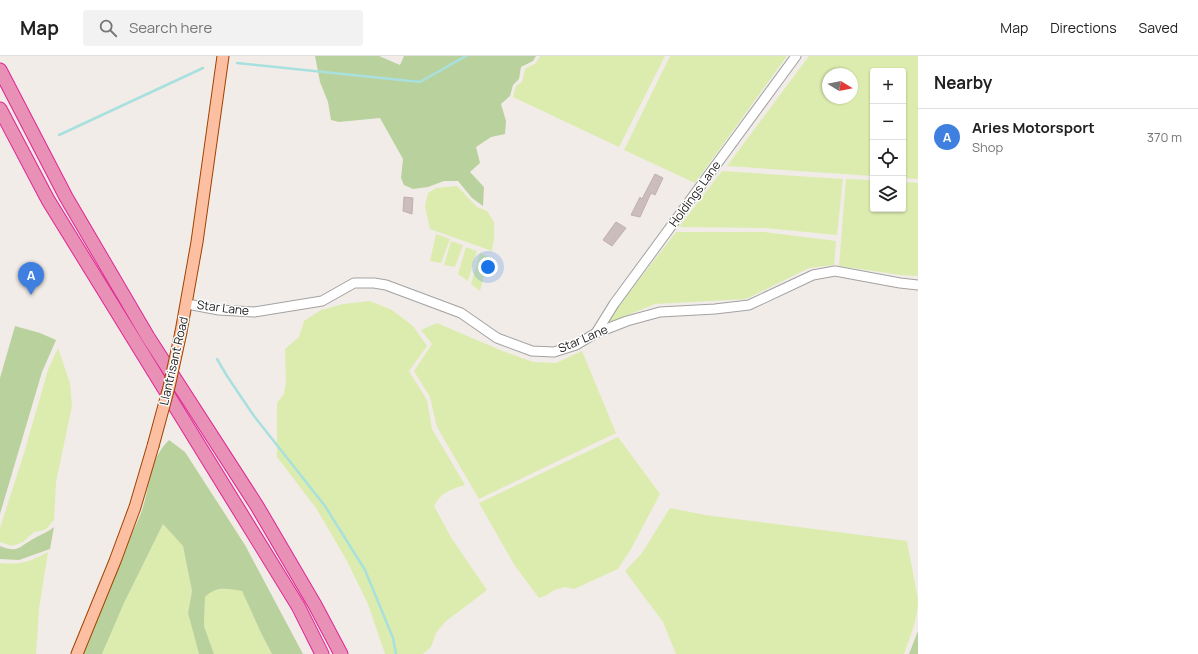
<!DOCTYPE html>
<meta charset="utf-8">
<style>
body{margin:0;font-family:Manrope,sans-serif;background:#f2f2f2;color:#222}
.controls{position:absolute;right:12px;top:12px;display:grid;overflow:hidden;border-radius:4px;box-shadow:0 1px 3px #0004}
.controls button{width:36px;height:36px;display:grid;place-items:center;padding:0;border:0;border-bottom:1px solid #e0e0e0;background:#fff;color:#222;font:20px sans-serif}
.compass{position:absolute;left:822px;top:12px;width:36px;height:36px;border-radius:50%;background:#fff;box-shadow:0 1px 3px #0004;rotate:100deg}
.you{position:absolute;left:488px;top:211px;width:14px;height:14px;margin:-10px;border:3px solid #fff;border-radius:50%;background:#1a73e8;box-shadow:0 0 0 6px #1a73e833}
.badge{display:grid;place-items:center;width:26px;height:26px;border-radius:50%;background:#d30034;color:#fff;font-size:13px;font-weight:700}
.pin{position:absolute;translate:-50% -33px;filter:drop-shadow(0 1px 2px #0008)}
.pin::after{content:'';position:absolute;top:21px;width:14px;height:12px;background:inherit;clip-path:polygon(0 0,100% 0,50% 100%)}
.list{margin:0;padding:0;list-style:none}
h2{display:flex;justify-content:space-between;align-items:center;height:52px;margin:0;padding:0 16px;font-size:17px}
h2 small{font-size:13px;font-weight:400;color:#767676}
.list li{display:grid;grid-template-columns:26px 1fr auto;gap:12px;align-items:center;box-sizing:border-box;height:56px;padding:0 16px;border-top:1px solid #e0e0e0}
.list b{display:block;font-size:15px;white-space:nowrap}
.list p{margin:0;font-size:13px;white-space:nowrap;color:#767676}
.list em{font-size:13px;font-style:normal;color:#767676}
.icon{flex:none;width:22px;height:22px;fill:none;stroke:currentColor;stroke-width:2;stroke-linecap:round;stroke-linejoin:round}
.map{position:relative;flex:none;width:918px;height:598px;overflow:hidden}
header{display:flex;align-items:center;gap:24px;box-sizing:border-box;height:56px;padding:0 20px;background:#fff;border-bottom:1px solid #e0e0e0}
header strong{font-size:19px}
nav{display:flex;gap:22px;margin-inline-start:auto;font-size:14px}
.search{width:280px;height:36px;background:#f2f2f2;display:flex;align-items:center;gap:10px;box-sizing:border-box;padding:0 14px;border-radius:4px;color:#767676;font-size:15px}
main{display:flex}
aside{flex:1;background:#fff}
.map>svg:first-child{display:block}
.grass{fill:#dbecae;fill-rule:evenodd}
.forest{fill:#b9d19c}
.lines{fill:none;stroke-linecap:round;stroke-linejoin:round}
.stream{stroke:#a8e0de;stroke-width:2.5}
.building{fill:#cabdbb;stroke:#c4afaa}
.minor-casing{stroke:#a2a2a2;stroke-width:11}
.major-casing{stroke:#9f4300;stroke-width:13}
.highway-casing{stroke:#df2693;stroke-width:15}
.minor{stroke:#fff;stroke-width:9}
.major{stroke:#fdbfa1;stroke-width:11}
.highway{stroke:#e990b6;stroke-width:13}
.major-bridge-casing{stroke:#9f4300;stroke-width:13;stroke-linecap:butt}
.major-bridge{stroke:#fdbfa1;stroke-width:11}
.labels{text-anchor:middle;stroke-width:3;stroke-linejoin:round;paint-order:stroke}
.street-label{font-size:12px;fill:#212121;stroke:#fff}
</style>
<header>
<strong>Map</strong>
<div class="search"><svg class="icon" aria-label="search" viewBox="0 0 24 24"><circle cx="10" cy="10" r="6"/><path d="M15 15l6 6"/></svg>Search here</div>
<nav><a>Map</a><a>Directions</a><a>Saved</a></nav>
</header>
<main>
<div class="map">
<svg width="918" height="598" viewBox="0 0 918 598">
<rect width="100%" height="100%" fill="#f2ece8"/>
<!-- grass -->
<g class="grass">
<path d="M540,0h125l-46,91 -106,-50 3,-11 6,-4 3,-13 11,-6z"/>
<path d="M670,0h117l-92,127 -71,-33z"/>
<path d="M809,0h109v123l-15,-1v-107h-30v105l-146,-10zM828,18h24v24h-24z"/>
<path d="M722,115l121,8 -6,56 -72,-7 -86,-1z"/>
<path d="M846,123l27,1v29h30v-27l15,1v93l-17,-1 -62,-9z"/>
<path d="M457,130l20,21 10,4 7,11v16l-2,13 -62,-22 -5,-23 3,-13 8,-5z"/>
<path d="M676,176h88l72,9 -2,24 -25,3 -63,31 -91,5 -47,19 9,-15z"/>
<path d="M436,178l14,5 -9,24 -11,-2z"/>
<path d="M451,185l12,4 -8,22 -11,-2z"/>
<path d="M466,191l11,4 -9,30 -10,-7z"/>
<path d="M480,197l9,4 -9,34 -9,-7z"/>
<path d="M370,245l22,9 21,16 14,20 -18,25 18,29 5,29 33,56c-16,5 -23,7 -31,21l18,33 35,51 -42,32 -9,11 -5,14 -8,7h-38l-17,-50 -21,-43 -31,-53 -39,-51v-54l7,-9 2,-12 -1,-33 14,-12 5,-16 17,-11 22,-6z"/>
<path d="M437,267l63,27 33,12 23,1 26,-12 34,82 -137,66 -42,-72 -7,-30 -16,-26 18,-27 -11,-14z"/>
<path d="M58,292l12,35 2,23 -16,76 -2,38 -9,10 -11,2 -11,10 -11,4 -12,-4v-14l24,-75 24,-83z"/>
<path d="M618,381l42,57 -29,55 -13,20 -44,20 -9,-2 -11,3 -7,5 -8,3 -24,-32 -36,-63z"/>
<path d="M670,452l35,7 202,26 11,59c0,19 -8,37 -14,54h-228l-13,-32 -38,-51 17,-18z"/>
<path d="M163,468l20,22 9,45 -4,22 11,41h-97l22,-51z"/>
<path d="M48,496l-9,57 -3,45h-36v-91c22,2 29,-1 48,-11z"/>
<path d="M229,532l13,3 20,44 10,19h-58l-10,-28 1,-29 6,-6z"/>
</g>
<!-- forest -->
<g class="forest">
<path d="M315,0h64l21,9 4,-9h132l-3,5 -12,6 -2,12 -6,6 -3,11 -9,8 5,17 -1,13 -14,3 -15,10 4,16 -10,9 14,15 -1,19 -11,-8 -14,-17h-14l-16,6 -15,2 -9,-4 -3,-7 2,-19 -23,-41 -41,4 -8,-2 -3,-18 -8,-20z"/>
<path d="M15,270l25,7 16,7 -14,32 -42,142v-136z"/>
<path d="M169,384l16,12 60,93 58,109h-31l-10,-19 -20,-44c-14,-3 -27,-5 -37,6l-1,29 10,28h-15l-11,-41 4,-22 -9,-45 -20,-22 -39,79 -22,51h-20c16,-33 28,-68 41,-102 6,-13 13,-26 18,-39 10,-26 6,-51 28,-73z"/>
<path d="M54,471l-4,22 -31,11 -19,-1v-13c19,8 19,0 35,-8 7,-4 13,-6 19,-11z"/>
<path d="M918,575v23h-9z"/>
</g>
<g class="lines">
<!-- stream -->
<g class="stream">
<path d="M237,7l183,19 46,-26"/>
<path d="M59,79l144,-67"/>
<path d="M217,303l10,17 27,40 71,90 40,64 28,68 3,16"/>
</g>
</g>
<!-- building -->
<g class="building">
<path d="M655,118l8,4 -8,17 -4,-2 -11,24 -9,-2 9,-18 2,2z"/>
<path d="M404,141l9,1 -1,16 -9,-3z"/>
<path d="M616,166l10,6 -14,18 -9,-6z"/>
</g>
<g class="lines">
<!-- minor casing -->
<g class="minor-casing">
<g id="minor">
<path d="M187,248l32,6 35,2 68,-11 32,-18h20l12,2 75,28 36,25 35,13 22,1 22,-7 20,-12 31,-12 33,-9 55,-3 34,-4 64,-30 22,-4 65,12 18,2"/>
<path d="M596,277l18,-29 182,-248"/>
</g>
</g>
<!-- major casing -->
<g class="major-casing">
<g id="major">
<path d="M181,276l16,-90 26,-186"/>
<path d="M77,598l38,-93 20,-54 18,-61"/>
</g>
</g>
<!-- highway casing -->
<g class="highway-casing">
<g id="highway">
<path d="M0,14l66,127 82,140 109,169 58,99 26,49"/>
<path d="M0,53l48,91 250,406 24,48"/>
</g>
</g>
<!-- minor -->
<use href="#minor" class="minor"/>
<!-- major -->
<use href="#major" class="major"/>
<!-- highway -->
<use href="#highway" class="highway"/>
<!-- major-bridge casing -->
<g class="major-bridge-casing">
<path id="major-bridge" d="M153,390l16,-59 12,-55"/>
</g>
<!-- major-bridge -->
<use href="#major-bridge" class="major-bridge"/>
</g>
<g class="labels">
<!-- street labels -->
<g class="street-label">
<text transform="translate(695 138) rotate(-54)" y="4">Holdings Lane</text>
<text transform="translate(223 252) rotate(7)" y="4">Star Lane</text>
<text transform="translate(583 283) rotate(-23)" y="4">Star Lane</text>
<text transform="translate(174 305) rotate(-77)" y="4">Llantrisant Road</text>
</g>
</g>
</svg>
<div class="controls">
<button>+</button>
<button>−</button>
<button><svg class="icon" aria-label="locate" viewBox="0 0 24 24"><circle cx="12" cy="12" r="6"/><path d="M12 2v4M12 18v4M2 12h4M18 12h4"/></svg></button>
<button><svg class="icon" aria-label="layers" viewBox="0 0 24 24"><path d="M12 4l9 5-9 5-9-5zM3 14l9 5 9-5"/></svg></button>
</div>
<svg class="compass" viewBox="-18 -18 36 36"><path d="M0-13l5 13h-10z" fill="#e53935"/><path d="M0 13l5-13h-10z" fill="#767676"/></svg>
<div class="you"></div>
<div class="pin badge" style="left:31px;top:239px;background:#3f7fe0">A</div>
</div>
<aside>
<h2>Nearby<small></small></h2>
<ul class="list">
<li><span class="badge" style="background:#3f7fe0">A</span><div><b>Aries Motorsport</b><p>Shop</p></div><em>370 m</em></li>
</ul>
</aside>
</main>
